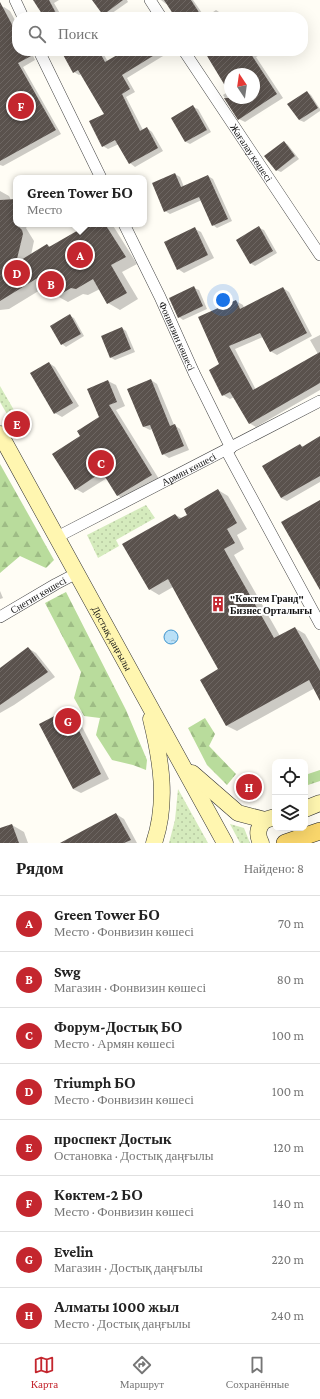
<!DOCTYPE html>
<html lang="ru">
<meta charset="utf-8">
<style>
body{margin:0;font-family:"Crimson Pro",serif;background:#f6f6f6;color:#222}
.controls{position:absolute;right:12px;bottom:12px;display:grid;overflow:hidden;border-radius:8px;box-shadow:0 4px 16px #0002}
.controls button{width:36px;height:36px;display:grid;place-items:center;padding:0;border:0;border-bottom:1px solid #e0e0e0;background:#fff;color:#222;font:20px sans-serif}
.compass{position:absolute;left:224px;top:68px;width:36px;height:36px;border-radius:50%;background:#fff;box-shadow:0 4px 16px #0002;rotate:347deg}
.you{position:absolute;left:223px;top:300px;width:14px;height:14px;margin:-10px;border:3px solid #fff;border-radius:50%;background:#1a73e8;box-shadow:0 0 0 6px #1a73e833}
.badge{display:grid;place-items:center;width:26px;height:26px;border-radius:50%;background:#c4262e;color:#fff;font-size:13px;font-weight:700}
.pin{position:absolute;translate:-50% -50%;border:2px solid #fff;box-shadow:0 1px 4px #0006}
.popup{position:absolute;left:13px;top:175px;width:134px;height:52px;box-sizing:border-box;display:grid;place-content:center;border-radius:8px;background:#fff;filter:drop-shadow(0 1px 3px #0005);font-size:13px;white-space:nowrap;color:#767676}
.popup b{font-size:15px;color:#222}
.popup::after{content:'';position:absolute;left:50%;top:100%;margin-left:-8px;border:8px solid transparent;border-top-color:#fff}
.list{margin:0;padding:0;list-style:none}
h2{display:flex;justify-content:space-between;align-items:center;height:52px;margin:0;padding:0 16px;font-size:17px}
h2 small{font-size:13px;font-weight:400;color:#767676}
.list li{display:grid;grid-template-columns:26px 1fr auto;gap:12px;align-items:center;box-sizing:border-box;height:56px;padding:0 16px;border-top:1px solid #e0e0e0}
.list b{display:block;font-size:15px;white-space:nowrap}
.list p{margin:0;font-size:13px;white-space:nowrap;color:#767676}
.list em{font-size:13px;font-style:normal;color:#767676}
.icon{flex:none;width:22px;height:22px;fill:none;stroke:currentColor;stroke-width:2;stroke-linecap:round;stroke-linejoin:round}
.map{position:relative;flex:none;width:320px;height:843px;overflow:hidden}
.search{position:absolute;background:#fff;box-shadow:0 4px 16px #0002;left:12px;right:12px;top:12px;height:44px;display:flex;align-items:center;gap:10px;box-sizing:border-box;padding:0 14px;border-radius:16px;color:#767676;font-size:15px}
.sheet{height:500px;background:#fff}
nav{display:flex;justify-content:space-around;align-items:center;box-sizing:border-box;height:56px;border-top:1px solid #e0e0e0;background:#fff;font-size:11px;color:#767676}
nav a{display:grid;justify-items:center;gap:2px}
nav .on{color:#c4262e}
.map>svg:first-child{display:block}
.grass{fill:url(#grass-dots)}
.forest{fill:url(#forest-firs)}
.water{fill:url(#water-ripples);stroke:#3f96cf}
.shadow{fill:#0003;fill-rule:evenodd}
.building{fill:url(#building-hatch)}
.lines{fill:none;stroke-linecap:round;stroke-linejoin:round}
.minor-casing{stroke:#444;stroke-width:12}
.secondary-casing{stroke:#333;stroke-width:17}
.primary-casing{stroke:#222;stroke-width:18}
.minor{stroke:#fff;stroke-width:11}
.secondary{stroke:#fff6b0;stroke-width:16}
.primary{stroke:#f9d66b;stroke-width:17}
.labels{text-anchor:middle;stroke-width:4;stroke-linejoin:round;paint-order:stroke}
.street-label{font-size:10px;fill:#111;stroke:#fff}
.poi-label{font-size:10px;font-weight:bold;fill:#111;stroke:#fff;text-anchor:start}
</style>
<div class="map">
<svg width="320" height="843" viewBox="0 0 320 843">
<defs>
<pattern id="grass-dots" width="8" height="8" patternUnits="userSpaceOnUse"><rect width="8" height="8" fill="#d5ebbd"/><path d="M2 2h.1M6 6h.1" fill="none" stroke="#b6c8a1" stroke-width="1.8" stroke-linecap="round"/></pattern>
<pattern id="forest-firs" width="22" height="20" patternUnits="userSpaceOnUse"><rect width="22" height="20" fill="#b9dc9c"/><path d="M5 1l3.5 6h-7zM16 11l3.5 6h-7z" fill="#9ebc85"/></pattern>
<pattern id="water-ripples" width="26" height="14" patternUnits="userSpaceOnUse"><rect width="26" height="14" fill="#b9e0f7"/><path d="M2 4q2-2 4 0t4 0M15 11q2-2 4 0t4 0" fill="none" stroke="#9ebfd3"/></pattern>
<pattern id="building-hatch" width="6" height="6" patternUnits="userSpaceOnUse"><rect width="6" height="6" fill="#5a524d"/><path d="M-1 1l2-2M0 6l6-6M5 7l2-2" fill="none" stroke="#6d6662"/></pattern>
</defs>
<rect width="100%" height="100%" fill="#fffdf5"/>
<!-- grass -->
<g class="grass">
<path d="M0,386l18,31 -7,4 -11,-19z"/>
<path d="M146,505l9,13 -39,22 3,6 -21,12 -11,-23z"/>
<path d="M178,789l30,54h-39l6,-23z"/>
<path d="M230,824l14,4 6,15h-10z"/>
</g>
<!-- forest -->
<g class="forest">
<path d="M0,464l54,96 -8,8 -26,-12 -20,17z"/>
<path d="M66,592l60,118 21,50 -1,10 -13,-5 -21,-5 -16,-25 4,-17 -16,-2 -10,-18 7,-26 -36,-69z"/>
<path d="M205,718l10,16 -6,12 27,28 -9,11 -20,-20 -19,-37z"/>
<path d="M320,770v11l-15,5v-11z"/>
</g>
<!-- water -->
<circle class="water" cx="171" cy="637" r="7"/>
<!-- shadow -->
<g class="shadow">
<path d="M34,0h25l-5,3 8,14h-19l1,-1z"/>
<path d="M93,0h34l1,2 -20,14 -4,-2z"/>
<path d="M161,0h32l9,13 -5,4h-21l-9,-14 -1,1z"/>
<path d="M4,7l6,4 7,13v27h14l4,9 -12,7 38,67 -58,32 -3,-1v-156z"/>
<path d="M216,10l6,4 2,3h-18z"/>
<path d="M62,51h40l6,11 18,-11h41l1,2 -41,25 8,14 -9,5 17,33 4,-2 5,4 11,19 -28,16 -5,-4 -11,-19 -11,5 -5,-3 2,-32 -23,-40 -3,1 -5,-3z"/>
<path d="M205,51h60v1l-9,5 27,41 -38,24 -6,-3 -16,-24 6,-4zM230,74h24v24h-24z"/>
<path d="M307,92l4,3 9,14v2l-16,11 -5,-2z"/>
<path d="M193,107l5,2 13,23 -21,12 -4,-2 -13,-23z"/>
<path d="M284,142l4,3 11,14 -18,13 -5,-2z"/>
<path d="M175,174l5,3 4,10 24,-11 5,3 19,42 -15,7 -4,-3 -11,-25 -32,14 -5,-3z"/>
<path d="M0,191l9,5 2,4h5v24h13l-3,4 8,13 -3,14 16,-10 5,2 38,-23h22l25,40 -15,8 16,27 -18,11 -12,-7 -8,-14 -12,6 -5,-1 -15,8 -11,-6 -7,-12 -41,25 -9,1z"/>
<path d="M259,228l5,2 13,23 -22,13 -5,-3z"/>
<path d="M195,229l6,3 13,26 -30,15 -6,-4z"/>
<path d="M194,288l5,2 8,19 -24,11 -4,-3z"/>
<path d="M283,288l6,4 23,44 -35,19 -7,-4 -7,-14 -28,12 21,41 62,-36 -8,-14 10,-5v41l-4,2 4,6v6l-64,37 -7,-4 -15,-26 -4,2 -7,-4 -3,-30 16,-64 7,4 1,3z"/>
<path d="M70,316l4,2 10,18 -18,11 -4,-3z"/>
<path d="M122,328l4,3 9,21 -20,8 -5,-3z"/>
<path d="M49,363l6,4 24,39 -17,11 -7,-4z"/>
<path d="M151,380l6,4 17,41 6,4 9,21 -20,8 -6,-4 -11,-25 -2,1 -6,-3 -16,-37z"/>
<path d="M108,381l8,4 9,21 -9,4 43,69 -34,21 -8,-5 -10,-17 -24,15 -7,-4 5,-53 19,-18z"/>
<path d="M320,437v45l-33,19 -6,-3 19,-53 4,2z"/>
<path d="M218,490l10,6 19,33 -10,6 7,14 -10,6 46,81 15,-8 10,6 15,26v39l-5,-11 -78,43 -10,-5 -7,-56 -47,-83 -14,8 -10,-6 26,-74 7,3 6,-3z"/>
<path d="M0,591l3,7 -3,1z"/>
<path d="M28,648l8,5 19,24 -41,28 -14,8v-44z"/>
<path d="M68,710l8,5 33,64 -28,14 -8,-4z"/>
<path d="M116,814l8,5 13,24h-75z"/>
<path d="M12,825l12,7 4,11h-28v-13z"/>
</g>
<!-- building -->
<g class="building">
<path d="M33,0h16l9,17h-14z"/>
<path d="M92,0h31l-20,15z"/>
<path d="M164,0h27l11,17h-27z"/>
<path d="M0,2l17,32v17h15l1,4 -15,8 38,67 -56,31z"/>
<path d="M61,51h38l6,11 19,-11h37l-39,24 8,14 -8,5 18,37 7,-4 11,21 -29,16 -14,-24 -13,7 -13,-26 15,-7 -26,-44 -5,3z"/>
<path d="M204,51h45l28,43 -39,26 -14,-22h30v-24h-24v20z"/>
<path d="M307,91l11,17 -19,12 -12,-16z"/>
<path d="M193,105l14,25 -22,12 -14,-24z"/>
<path d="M284,141l11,15 -19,15 -12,-15z"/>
<path d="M175,173l6,14 27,-12 20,44 -16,7 -13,-29 -35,15 -12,-29z"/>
<path d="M16,199v25l6,6 1,4 -7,29 31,-19 2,3 40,-23h16l21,33 -15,8 16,28 -20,11 -14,-25 -17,10 -5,-1 -15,9 -12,-23 -44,27v-101z"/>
<path d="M259,226l14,25 -23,13 -14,-24z"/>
<path d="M195,227l13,28 -31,15 -13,-28z"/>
<path d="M194,286l9,20 -25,12 -9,-20z"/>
<path d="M283,287l24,46 -37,19 -10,-19 -31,13 24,44 67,-38v31l-71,41 -19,-32 -8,4 -13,-26 10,-6 -21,-47 38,-17 4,9z"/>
<path d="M70,314l11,20 -20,11 -11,-19z"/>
<path d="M122,327l9,22 -21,9 -9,-22z"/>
<path d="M49,362l24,41 -19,11 -24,-41z"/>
<path d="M151,379l19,47 5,-2 9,22 -22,9 -12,-30 -7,2 -16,-38z"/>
<path d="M108,380l9,22 -8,3 43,70 -35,21 -15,-24 -27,18 -23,-36 28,-18 -3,-5 22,-14 -12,-28z"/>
<path d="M320,436v40l-39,22 -19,-32 38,-22 2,3z"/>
<path d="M218,489l19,34 -10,6 8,14 -11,6 10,18 40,71 21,-11 25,44v30l-11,-21 -83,46 -26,-46 18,-11 -27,-48 -23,-42 -19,11 -27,-46 53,-30 4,5 8,-4 -3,-6z"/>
<path d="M320,500v90l-39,-68z"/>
<path d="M28,647l20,25 -48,33v-37z"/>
<path d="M68,709l33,65 -28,15 -34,-65z"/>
<path d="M116,813l15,27 -7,3h-64z"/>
<path d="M12,824l7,19h-19v-15z"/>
</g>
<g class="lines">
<!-- minor casing -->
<g class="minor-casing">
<g id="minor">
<path d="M15,0l8,17"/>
<path d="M150,0l11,17"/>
<path d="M39,51l62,127"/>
<path id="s1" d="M184,51l136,204"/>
<path id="s2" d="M124,224l36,73 34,76 37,75"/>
<path d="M226,450l94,174"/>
<path id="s3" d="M57,537l263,-136"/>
<path id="s4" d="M0,617l56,-33 21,-11"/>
</g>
</g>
<!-- secondary casing -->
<g class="secondary-casing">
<g id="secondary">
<path id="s5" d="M0,434l225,409"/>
<path d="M151,719c10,41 17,83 3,124"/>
<path d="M192,773l46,40 27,7 10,-3"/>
<path d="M305,809l15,-6"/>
<path d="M261,843c-5,-9 -3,-17 4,-23"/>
</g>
</g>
<!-- primary casing -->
<g class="primary-casing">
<path id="primary" d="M285,843l35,-12"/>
</g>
<!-- minor -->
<use href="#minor" class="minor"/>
<!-- secondary -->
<use href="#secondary" class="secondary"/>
<!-- primary -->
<use href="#primary" class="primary"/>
</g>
<!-- icons -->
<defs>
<g id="building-bare" transform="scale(1.2)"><path d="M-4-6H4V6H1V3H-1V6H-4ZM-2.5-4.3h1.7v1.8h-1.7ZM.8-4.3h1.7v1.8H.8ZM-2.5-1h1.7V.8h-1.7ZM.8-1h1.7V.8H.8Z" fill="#c4262e" stroke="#fff" stroke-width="2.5" paint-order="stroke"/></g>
</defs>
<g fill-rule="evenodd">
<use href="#building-bare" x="218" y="604"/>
</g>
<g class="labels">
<!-- street labels -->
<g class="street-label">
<text dy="4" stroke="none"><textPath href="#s1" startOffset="122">Жағалау көшесі</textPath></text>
<text dy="4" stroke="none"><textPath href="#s2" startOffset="124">Фонвизин көшесі</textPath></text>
<text dy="4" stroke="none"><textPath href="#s3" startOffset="148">Армян көшесі</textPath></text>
<text dy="4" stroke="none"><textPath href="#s4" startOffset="44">Снегин көшесі</textPath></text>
<text dy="4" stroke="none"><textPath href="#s5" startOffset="233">Достық даңғылы</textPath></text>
</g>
<!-- poi labels -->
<g class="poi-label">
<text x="230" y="602">"Көктем Гранд"<tspan x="230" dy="12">Бизнес Орталығы</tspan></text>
</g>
</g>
</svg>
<div class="controls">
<button><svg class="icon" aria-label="locate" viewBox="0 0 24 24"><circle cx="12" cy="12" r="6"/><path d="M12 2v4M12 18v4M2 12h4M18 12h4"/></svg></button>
<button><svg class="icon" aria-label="layers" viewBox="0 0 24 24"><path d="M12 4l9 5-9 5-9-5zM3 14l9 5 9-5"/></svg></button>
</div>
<svg class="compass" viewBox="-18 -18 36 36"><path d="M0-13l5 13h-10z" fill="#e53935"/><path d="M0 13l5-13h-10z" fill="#767676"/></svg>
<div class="you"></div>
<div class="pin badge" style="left:80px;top:255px">A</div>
<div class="popup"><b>Green Tower БО</b>Место</div>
<div class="pin badge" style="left:51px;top:284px">B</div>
<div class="pin badge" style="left:101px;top:463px">C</div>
<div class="pin badge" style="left:17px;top:273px">D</div>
<div class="pin badge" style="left:17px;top:424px">E</div>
<div class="pin badge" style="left:21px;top:106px">F</div>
<div class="pin badge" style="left:68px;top:721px">G</div>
<div class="pin badge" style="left:249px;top:787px">H</div>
<div class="search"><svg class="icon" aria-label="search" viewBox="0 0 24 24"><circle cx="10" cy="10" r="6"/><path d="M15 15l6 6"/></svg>Поиск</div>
</div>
<section class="sheet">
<h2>Рядом<small>Найдено: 8</small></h2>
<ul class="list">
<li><span class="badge">A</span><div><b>Green Tower БО</b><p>Место · Фонвизин көшесі</p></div><em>70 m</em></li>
<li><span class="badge">B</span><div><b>Swg</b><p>Магазин · Фонвизин көшесі</p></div><em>80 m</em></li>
<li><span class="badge">C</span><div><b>Форум-Достық БО</b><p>Место · Армян көшесі</p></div><em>100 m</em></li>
<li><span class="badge">D</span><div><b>Triumph БО</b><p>Место · Фонвизин көшесі</p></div><em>100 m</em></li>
<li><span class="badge">E</span><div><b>проспект Достык</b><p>Остановка · Достық даңғылы</p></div><em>120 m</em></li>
<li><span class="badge">F</span><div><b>Көктем-2 БО</b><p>Место · Фонвизин көшесі</p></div><em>140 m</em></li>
<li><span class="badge">G</span><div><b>Evelin</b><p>Магазин · Достық даңғылы</p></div><em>220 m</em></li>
<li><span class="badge">H</span><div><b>Алматы 1000 жыл</b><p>Место · Достық даңғылы</p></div><em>240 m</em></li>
</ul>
</section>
<nav>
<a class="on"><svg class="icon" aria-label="map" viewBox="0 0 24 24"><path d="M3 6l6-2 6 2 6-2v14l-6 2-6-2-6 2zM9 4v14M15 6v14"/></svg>Карта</a>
<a><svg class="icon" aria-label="directions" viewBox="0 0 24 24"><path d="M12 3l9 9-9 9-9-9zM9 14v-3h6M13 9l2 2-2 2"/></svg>Маршрут</a>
<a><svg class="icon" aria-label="saved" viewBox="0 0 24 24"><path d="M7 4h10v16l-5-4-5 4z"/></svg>Сохранённые</a>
</nav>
